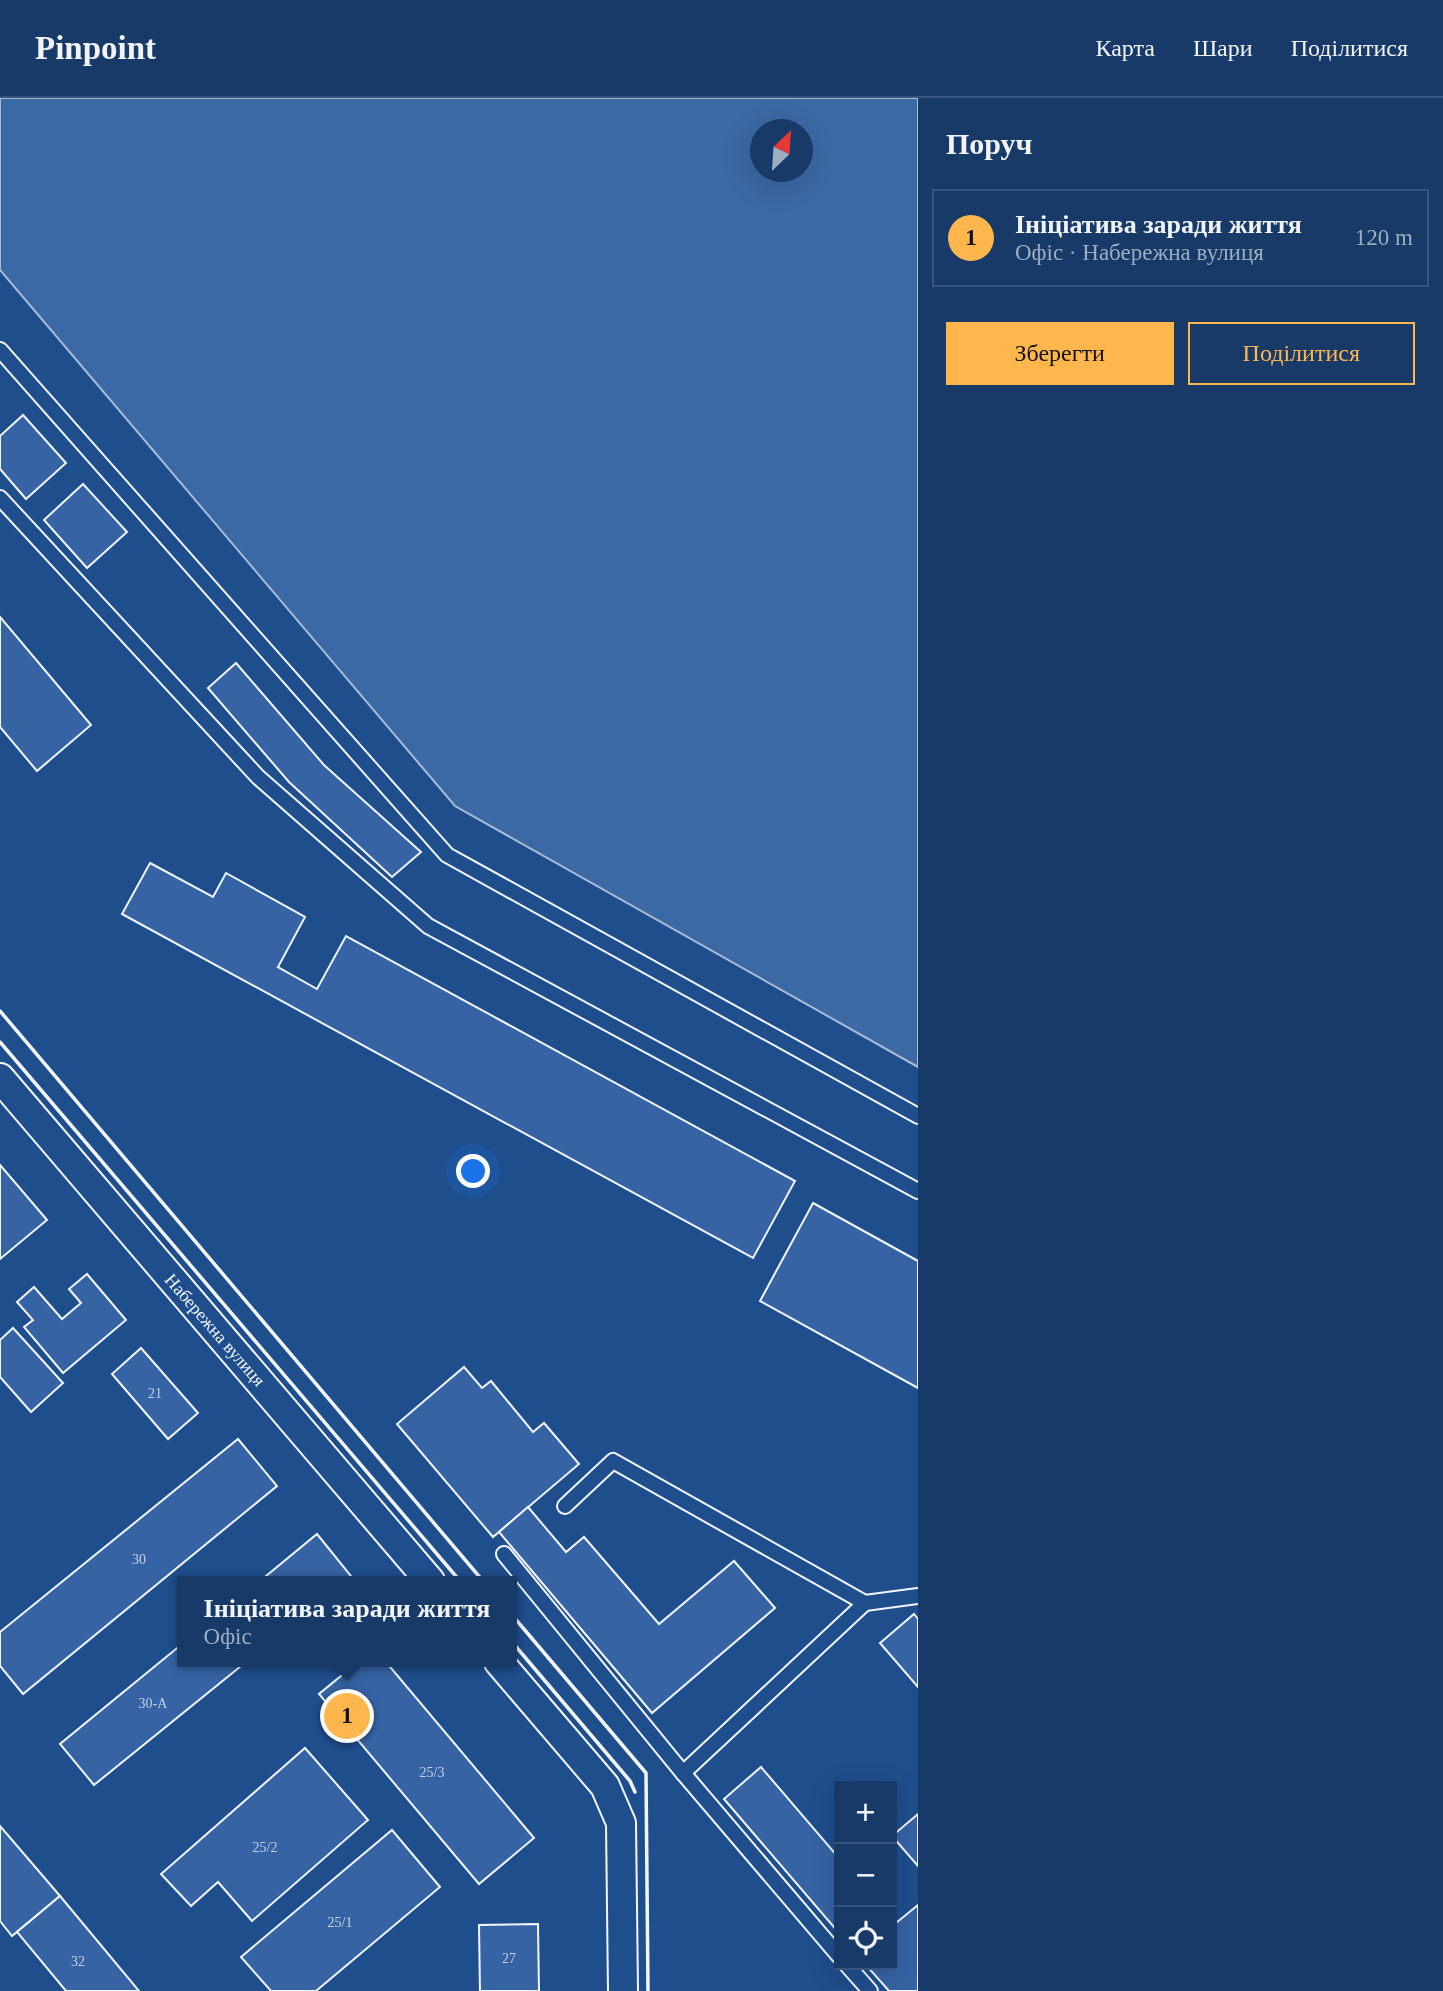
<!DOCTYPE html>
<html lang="uk">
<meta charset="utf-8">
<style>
body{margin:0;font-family:Georgia,serif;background:#20416f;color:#f1f3f6}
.controls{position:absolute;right:21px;bottom:21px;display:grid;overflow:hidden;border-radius:0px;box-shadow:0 7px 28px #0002}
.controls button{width:63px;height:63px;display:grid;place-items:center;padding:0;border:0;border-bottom:2px solid #36547d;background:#173a69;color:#f1f3f6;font:35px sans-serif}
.compass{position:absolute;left:750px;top:21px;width:63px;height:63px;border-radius:50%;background:#173a69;box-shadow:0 7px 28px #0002;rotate:25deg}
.you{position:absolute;left:474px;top:1074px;width:24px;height:24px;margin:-18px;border:5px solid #fff;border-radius:50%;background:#1a73e8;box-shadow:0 0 0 10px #1a73e833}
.badge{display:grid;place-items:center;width:46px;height:46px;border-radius:50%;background:#ffb74d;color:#111;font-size:23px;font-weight:700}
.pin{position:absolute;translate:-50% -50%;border:4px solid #fff;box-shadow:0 2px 7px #0006}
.popup{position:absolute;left:177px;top:1478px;width:340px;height:91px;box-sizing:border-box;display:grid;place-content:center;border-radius:0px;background:#173a69;filter:drop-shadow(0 2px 5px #0005);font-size:23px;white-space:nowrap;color:#9eadc0}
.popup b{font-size:26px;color:#f1f3f6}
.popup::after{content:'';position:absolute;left:50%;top:100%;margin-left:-14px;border:14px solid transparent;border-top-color:#173a69}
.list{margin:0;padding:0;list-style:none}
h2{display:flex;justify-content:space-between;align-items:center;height:91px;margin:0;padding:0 28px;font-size:30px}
h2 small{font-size:23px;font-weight:400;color:#9eadc0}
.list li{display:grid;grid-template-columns:46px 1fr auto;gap:21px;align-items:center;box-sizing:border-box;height:98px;margin:0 14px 14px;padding:0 14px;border:2px solid #36547d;border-radius:0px}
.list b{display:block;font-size:26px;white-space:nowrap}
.list p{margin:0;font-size:23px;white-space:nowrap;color:#9eadc0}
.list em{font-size:23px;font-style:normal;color:#9eadc0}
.actions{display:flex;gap:14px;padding:21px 28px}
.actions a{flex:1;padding:16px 0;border:2px solid #ffb74d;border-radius:0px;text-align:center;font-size:24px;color:#ffb74d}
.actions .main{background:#ffb74d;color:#111}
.icon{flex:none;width:38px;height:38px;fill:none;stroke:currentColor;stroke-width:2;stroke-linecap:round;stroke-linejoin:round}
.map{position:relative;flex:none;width:918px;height:1893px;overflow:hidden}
header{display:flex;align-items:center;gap:42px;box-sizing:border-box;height:98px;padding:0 35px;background:#173a69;border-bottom:2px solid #36547d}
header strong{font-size:33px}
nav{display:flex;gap:38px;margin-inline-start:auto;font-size:24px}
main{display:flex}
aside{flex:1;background:#173a69}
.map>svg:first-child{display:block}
.water{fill:#3b69a3;stroke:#a8bbd7;stroke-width:2;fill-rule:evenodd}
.building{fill:#3563a3;stroke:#f2f6ff;stroke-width:2}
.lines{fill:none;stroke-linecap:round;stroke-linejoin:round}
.lane-casing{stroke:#f2f6ff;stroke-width:18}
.street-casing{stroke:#f2f6ff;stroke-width:32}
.lane{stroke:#1f4e8c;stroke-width:14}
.street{stroke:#1f4e8c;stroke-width:28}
.wall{stroke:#f2f6ff;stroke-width:3.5}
.labels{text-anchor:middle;stroke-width:5;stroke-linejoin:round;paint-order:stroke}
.number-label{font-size:14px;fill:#c3d1e8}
.street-label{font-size:18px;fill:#f2f6ff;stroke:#1f4e8c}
</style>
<header>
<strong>Pinpoint</strong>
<nav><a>Карта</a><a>Шари</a><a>Поділитися</a></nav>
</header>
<main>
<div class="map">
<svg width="918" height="1893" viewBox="0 0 918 1893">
<rect width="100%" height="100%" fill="#1f4e8c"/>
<!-- water -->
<path class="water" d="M0,0h918v969l-463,-261 -455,-536zM760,32h42v42h-42z"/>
<!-- building -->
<g class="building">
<path d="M23,317l43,48 -40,36 -26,-30v-33z"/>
<path d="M83,386l44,48 -40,36 -43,-48z"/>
<path d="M0,519l91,108 -54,46 -37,-44z"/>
<path d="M236,565l88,102 97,87 -29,25 -103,-95 -81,-94z"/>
<path d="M150,765l63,34 13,-24 79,44 -27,50 39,22 29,-53 449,245 -42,77 -631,-344z"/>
<path d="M0,1067l47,55 -47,39z"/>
<path d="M813,1105l105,58v127l-158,-87z"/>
<path d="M87,1176l39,46 -63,53 -39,-46 9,-7 -16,-18 17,-15 28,32 19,-16 -12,-14z"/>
<path d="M13,1230l50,55 -32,29 -31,-35v-37z"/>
<path d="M141,1250l57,65 -30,26 -56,-65z"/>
<path d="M464,1269l18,21 9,-7 42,51 11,-9 35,41 -86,73 -96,-113z"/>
<path d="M238,1341l39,47 -254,208 -23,-28v-34z"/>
<path d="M528,1409l38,45 18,-15 75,87 75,-63 41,47 -123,105 -153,-181z"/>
<path d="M317,1436l34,42 -6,5h-85z"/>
<path d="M914,1516l4,5v68l-38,-44z"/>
<path d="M182,1546v18h64l-152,123 -34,-41z"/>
<path d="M358,1564h28l148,176 -55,46 -160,-190z"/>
<path d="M305,1650l63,72 -116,101 -34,-39 -27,24 -30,-32z"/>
<path d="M761,1669l78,91v75l-115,-134z"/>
<path d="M918,1716v52l-26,-30z"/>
<path d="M0,1728l60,70 -48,40 -12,-15z"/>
<path d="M392,1732l48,57 -124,104h-45l-30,-34z"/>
<path d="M60,1798l79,95h-73l-49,-59z"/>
<path d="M918,1807v86h-29l-23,-26h26v-46l4,4z"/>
<path d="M538,1826l1,67h-59l-1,-66z"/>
</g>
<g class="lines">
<!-- lane casing -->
<g class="lane-casing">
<g id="lane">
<path d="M0,252l447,505 471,261"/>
<path d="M0,400l258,279 170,149 490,265"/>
<path d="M565,1408l48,-45 252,142 -182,170"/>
<path d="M504,1456l179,219 156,183"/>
<path d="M865,1505l53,-7"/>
<path d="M847,1867l23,26"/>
</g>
</g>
<!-- street casing -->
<g class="street-casing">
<g id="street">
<path d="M0,980l430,503"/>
<path d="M499,1564l106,124 16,37 2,168"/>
</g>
</g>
<!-- lane -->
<use href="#lane" class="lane"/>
<!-- street -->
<use href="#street" class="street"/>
<!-- wall -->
<g class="wall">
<path d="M0,913l483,570"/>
<path d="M0,944l460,539"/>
<path d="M512,1517l134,158 2,218"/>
<path d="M512,1544l118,139 5,11"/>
</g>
</g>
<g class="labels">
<!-- number labels -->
<g class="number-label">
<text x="155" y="1300">21</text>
<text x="139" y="1466">30</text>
<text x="153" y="1610">30-А</text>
<text x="432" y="1679">25/3</text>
<text x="265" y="1754">25/2</text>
<text x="340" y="1829">25/1</text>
<text x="509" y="1865">27</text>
<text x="78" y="1868">32</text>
</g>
<!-- street labels -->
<g class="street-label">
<text transform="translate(215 1232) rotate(49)" y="6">Набережна вулиця</text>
</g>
</g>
</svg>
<div class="controls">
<button>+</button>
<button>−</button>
<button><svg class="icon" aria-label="locate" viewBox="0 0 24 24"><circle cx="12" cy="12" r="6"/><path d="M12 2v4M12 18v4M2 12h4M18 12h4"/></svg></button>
</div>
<svg class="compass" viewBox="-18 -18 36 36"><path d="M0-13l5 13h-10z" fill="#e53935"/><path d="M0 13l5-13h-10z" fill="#9eadc0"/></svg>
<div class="you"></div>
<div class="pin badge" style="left:347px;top:1618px">1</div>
<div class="popup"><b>Ініціатива заради життя</b>Офіс</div>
</div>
<aside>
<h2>Поруч<small></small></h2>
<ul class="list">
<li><span class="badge">1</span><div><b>Ініціатива заради життя</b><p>Офіс · Набережна вулиця</p></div><em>120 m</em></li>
</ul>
<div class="actions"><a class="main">Зберегти</a><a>Поділитися</a></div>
</aside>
</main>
